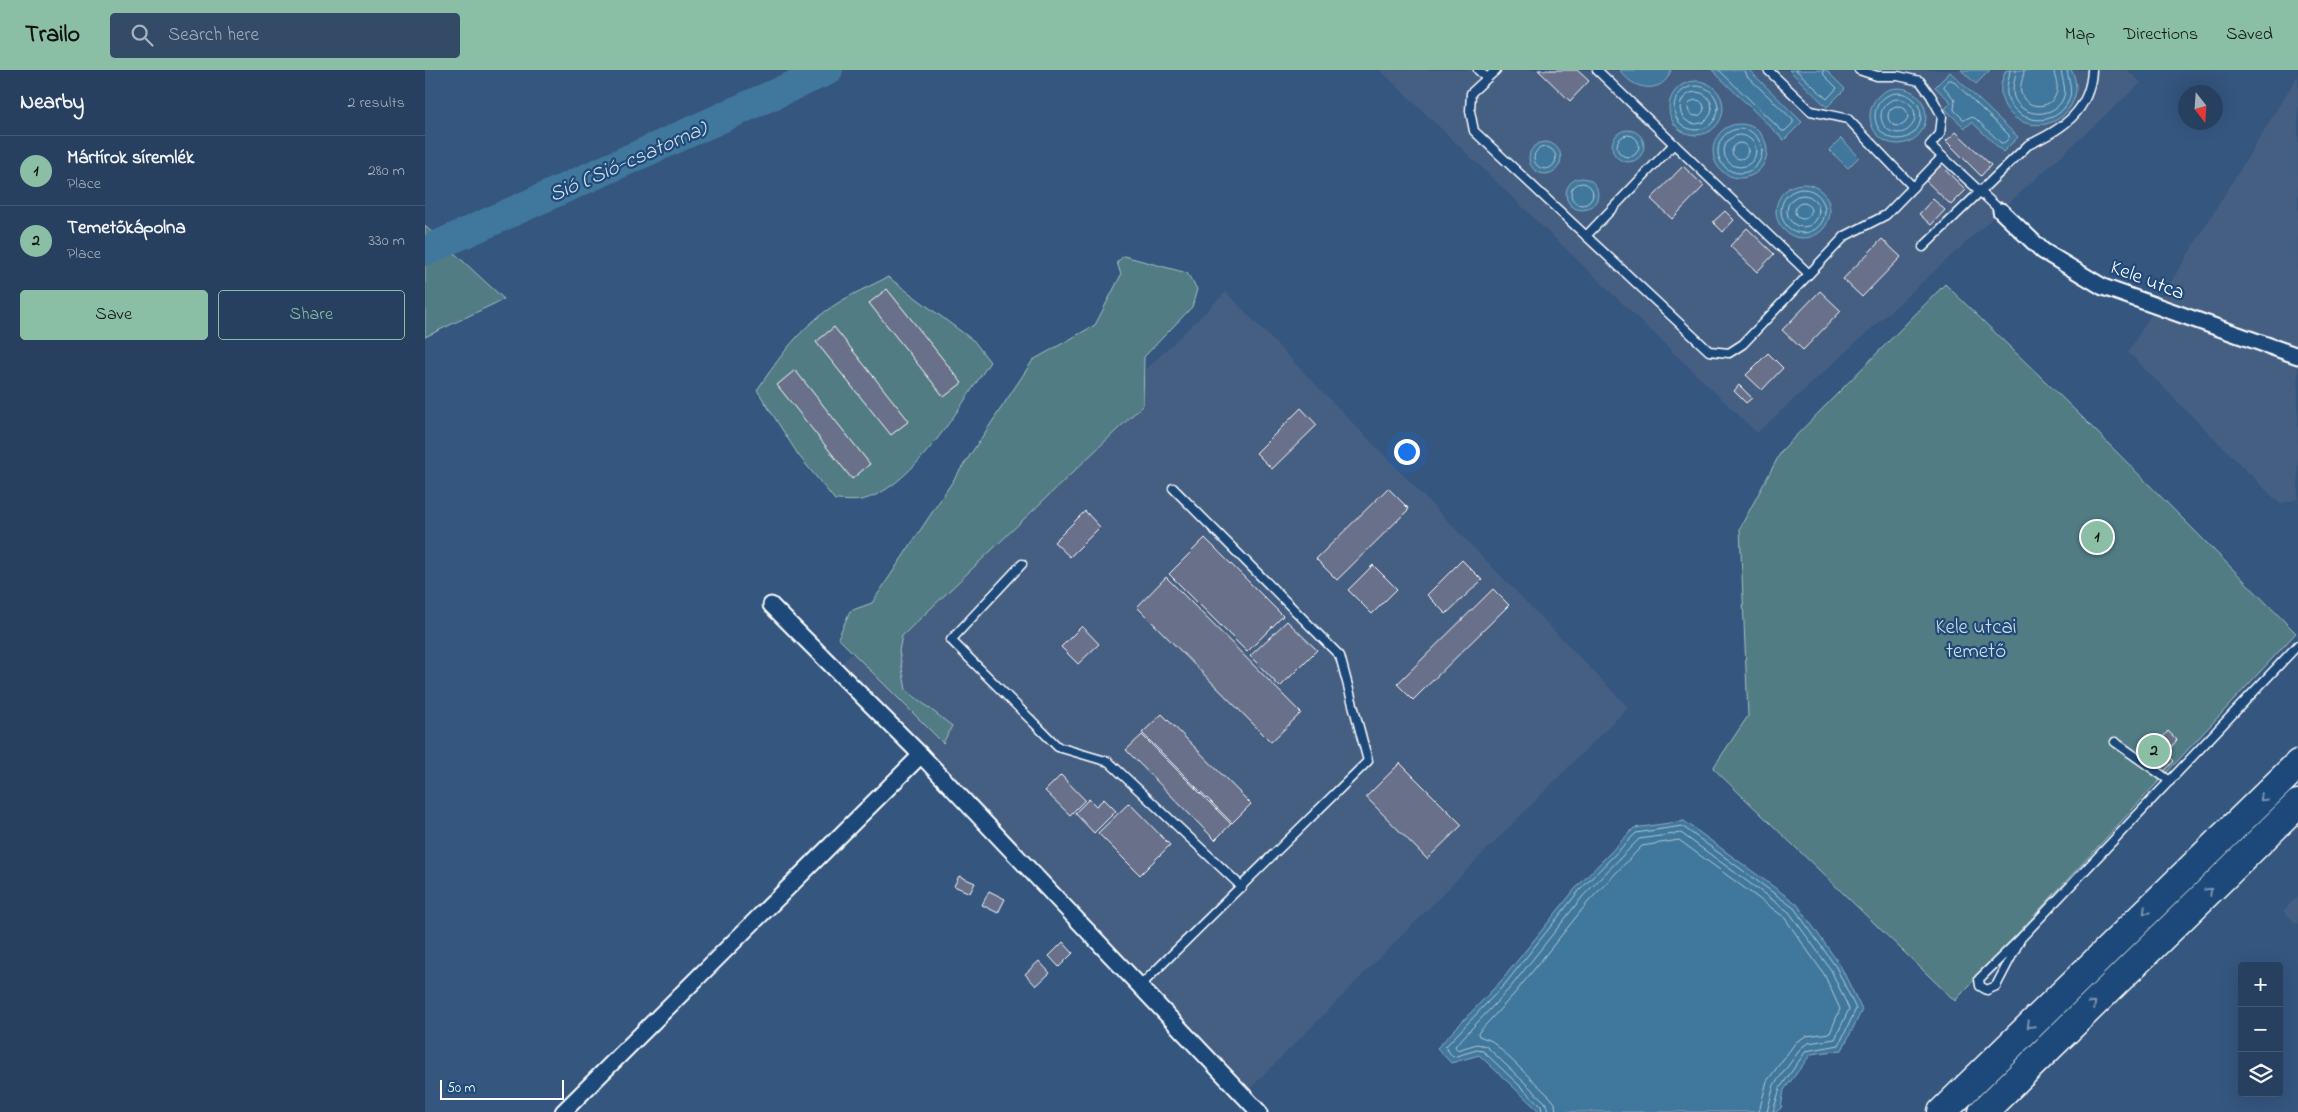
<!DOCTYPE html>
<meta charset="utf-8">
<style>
body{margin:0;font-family:"Indie Flower",sans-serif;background:#344b68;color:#f1f3f6}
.controls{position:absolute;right:15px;bottom:15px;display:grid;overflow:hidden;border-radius:5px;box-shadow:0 5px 20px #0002}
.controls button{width:45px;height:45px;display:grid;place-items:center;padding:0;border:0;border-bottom:1px solid #445974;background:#28405f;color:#f1f3f6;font:25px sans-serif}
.compass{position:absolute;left:1753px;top:15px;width:45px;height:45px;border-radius:50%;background:#28405f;box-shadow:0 5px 20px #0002;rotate:163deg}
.scale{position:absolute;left:15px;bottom:12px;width:124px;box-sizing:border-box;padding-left:5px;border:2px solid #fff;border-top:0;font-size:14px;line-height:18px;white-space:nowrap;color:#fff;-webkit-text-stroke:4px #1f4a7a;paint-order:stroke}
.you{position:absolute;left:981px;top:381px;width:18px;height:18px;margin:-12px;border:4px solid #fff;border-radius:50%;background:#1a73e8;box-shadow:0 0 0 8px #1a73e833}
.badge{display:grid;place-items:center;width:32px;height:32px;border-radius:50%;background:#8abfa5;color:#111;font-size:16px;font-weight:700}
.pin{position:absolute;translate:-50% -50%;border:2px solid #fff;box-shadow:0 1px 5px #0006}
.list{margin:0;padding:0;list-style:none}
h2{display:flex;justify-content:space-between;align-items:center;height:65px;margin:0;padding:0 20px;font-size:21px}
h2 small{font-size:16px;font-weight:400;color:#a5afbd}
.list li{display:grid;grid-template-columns:32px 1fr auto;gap:15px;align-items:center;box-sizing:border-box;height:70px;padding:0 20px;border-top:1px solid #445974}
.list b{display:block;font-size:19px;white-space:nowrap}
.list p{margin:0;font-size:16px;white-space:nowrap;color:#a5afbd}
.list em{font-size:16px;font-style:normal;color:#a5afbd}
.actions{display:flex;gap:10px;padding:15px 20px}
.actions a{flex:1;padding:11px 0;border:1px solid #8abfa5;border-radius:5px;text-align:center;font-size:18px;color:#8abfa5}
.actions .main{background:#8abfa5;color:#111}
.icon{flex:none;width:28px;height:28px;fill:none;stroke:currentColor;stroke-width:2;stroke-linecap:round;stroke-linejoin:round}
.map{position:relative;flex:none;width:1873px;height:1042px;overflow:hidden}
header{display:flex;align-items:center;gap:30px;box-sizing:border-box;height:70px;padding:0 25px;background:#8abfa5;color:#111}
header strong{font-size:24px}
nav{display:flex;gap:28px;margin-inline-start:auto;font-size:18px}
.search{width:350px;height:45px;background:#344b68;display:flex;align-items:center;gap:12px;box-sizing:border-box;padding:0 18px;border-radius:5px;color:#a5afbd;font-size:19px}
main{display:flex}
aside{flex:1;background:#28405f}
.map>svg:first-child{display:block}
.built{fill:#455e82}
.green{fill:#517c84;stroke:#a8bec2}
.water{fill:#40779c;stroke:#8cadc4}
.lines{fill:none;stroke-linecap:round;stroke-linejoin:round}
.shore{stroke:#b3c9d7;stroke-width:1}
.river{stroke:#40779c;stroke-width:30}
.building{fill:#69718a;stroke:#fff}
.lane-casing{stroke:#fff;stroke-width:11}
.street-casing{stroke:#fff;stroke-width:19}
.highway-casing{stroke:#fff;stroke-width:31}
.lane{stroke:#1f4a7a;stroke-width:8}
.street{stroke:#1f4a7a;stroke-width:15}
.highway{stroke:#1f4a7a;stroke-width:28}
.oneway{stroke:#7992af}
.labels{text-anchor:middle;stroke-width:4.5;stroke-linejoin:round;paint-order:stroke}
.street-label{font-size:21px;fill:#fff;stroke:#1f4a7a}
.park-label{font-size:21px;fill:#d4dee0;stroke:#1f4a7a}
.water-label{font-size:22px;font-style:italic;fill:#cfdde6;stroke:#1f4a7a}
</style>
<header>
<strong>Trailo</strong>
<div class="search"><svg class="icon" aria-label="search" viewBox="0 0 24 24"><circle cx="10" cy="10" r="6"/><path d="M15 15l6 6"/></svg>Search here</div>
<nav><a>Map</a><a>Directions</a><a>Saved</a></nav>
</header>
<main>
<aside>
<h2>Nearby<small>2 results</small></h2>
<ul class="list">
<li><span class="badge">1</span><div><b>Mártírok síremlék</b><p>Place</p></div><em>280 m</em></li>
<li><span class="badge">2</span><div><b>Temetőkápolna</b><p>Place</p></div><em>330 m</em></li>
</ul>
<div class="actions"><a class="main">Save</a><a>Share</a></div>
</aside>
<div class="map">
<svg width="1873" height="1042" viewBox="0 0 1873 1042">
<rect width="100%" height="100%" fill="#35567f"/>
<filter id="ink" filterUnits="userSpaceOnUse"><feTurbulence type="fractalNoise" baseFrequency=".02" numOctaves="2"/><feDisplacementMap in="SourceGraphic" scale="10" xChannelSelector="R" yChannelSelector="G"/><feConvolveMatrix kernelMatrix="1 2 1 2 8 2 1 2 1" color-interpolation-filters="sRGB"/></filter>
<g filter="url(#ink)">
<!-- built -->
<g class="built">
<path d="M955,0h747l14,13 -384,350z"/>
<path d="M1873,5v424l-18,5 -152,-152z"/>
<path d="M801,222l402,415 -392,396 -100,-114 -302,-318z"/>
<path d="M1873,826v29l-15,-14z"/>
</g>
<!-- green -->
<g class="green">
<path d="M0,156l79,73 -79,38z"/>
<path d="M699,186l63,17 10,16 -5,18 -48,50 -1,48 -241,231 -3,15 7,39 46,36 -9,17 -105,-105 12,-27 22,-8 161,-243 62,-35 26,-50 -4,-13z"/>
<path d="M463,207l86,64 16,21c-27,40 -76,124 -125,137 -9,3 -21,1 -30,1l-36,-44 -42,-66c18,-26 36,-53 60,-72 21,-18 47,-29 71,-41z"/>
<path d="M1520,214l135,131 216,218 -341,368 -242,-233 35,-52 -8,-188 42,-78z"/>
</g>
<!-- water -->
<g class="water">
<path d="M1195,0h51c-8,26 -39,20 -51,0z"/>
<path d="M1287,0h37l53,52 -18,18z"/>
<path d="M1364,0h37l19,19 -18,18z"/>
<path d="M1536,0h29l-14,14z"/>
<path d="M1581,0h65c5,7 6,18 4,26 -14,45 -78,34 -74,-11 1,-5 3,-10 5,-15z"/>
<path d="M1525,2l68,65 -15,15 -31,-30 -7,6 -20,-19 6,-7 -16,-15z"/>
<circle cx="1271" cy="38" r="27"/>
<circle cx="1473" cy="46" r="28"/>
<circle cx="1315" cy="81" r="27"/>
<circle cx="1203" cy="76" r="16"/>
<path d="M1416,68l18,19 -11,11 -19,-18z"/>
<circle cx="1120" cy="88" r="16"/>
<circle cx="1157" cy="124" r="16"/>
<circle cx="1378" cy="141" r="27"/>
<path d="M1259,751l113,83 43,61 22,45 -20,40 -31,4 -27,36 -3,18 -5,4h-236l-61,-57 -28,8 -14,-15 64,-67 74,-92 59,-61z"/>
</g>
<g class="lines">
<!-- shore -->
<g class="shore">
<path d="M1294,0l63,61h3l8,-8v-3l-46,-44 -2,-6"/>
<path d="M1371,0l31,29 10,-11 -13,-13 -1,-5"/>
<path d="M1585,0c-1,11 -6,20 -1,31 11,23 44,26 58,3 7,-11 2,-22 0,-34"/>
<path d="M1591,0c0,9 -5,17 -2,27 7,20 37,22 48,4 6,-11 0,-20 -1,-31"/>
<path d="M1599,0c0,8 -5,15 -3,23 6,19 35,16 36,-4 1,-6 -3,-12 -3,-19"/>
<path d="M1524,10h3l57,55v3l-5,5h-3l-26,-25 -5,-1 -6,3 -10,-10 1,-10 -11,-13z"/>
<circle cx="1271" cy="38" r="22"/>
<circle cx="1271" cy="38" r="16"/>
<circle cx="1473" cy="46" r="23"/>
<circle cx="1473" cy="46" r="17"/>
<circle cx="1271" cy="38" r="8"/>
<circle cx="1473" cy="46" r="10"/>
<circle cx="1315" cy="81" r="22"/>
<circle cx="1203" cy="76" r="11"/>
<circle cx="1315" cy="81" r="16"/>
<circle cx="1315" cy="81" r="8"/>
<circle cx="1120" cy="88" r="11"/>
<circle cx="1157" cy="124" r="11"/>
<circle cx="1378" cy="141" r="22"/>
<circle cx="1378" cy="141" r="16"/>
<circle cx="1378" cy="141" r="8"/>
<path d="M1117,1042l-1,-6 -58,-55 -6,-1 -24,7 -8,-10 60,-63 73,-92 58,-59 46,-7 112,82 42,59 20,42 -17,36 -33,6 -26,37 -7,24"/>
<path d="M1124,1042l-4,-10 -59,-56 -9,-2 -20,6 -2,-4 55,-58 73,-92 56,-57 42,-6 108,79 42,58 18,39 -14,30 -27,4 -6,4 -28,38 -7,27"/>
<path d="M1131,1042l-1,-9 -5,-6 -58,-56 -13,-5 -1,-3 37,-40 74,-92 53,-55 37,-6 105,77 40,57 16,35 -10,24 -24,3 -10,6 -29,39 -8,31"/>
</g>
<!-- river -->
<path class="river" d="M0,181l403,-181"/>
</g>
<!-- building -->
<g class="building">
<path d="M1113,0h39l12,11 -19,20z"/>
<path d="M1531,62l35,33 -10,11 -35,-35z"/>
<path d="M1515,95l26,25 -15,15 -26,-25z"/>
<path d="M1258,96l21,20 -32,33 -21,-20z"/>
<path d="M1508,129l12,11 -14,15 -12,-11z"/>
<path d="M1300,141l9,9 -11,12 -10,-10z"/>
<path d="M1322,158l27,26 -17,18 -27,-26z"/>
<path d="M1457,169l19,18 -39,40 -19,-18z"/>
<path d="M462,219l75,94 -18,14 -75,-94z"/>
<path d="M1395,221l21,20 -38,39 -21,-20z"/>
<path d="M409,257l75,94 -18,14 -75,-93z"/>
<path d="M1343,283l15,15 -21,22 -16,-15z"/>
<path d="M370,300l75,94 -18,15 -75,-94z"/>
<path d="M1314,315l13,13 -6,5 -12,-12z"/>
<path d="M876,338l16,17 -45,44 -16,-16z"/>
<path d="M963,418l21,21 -72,71 -21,-21z"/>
<path d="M660,441l15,16 -30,30 -16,-15z"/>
<path d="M780,468l78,78 -36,36 -78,-78z"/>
<path d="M1037,490l20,20 -36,34 -19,-19z"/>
<path d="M948,495l24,24 -25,25 -24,-24z"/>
<path d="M741,507l135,136 -30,29 -134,-135z"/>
<path d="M1068,519l16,16 -96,95 -16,-16z"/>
<path d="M862,551l30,29 -37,37 -30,-31z"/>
<path d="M657,556l17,18 -21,20 -17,-17z"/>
<path d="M737,644l89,90 -19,19 -90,-90z"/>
<path d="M1743,661l9,9 -11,13 8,8 -11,12 -25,-24 11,-12 8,7z"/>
<path d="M717,665l89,89 -16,16 -89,-90z"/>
<path d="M975,693l62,62 -35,34 -61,-62z"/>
<path d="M636,705l24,25 -15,15 -25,-24z"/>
<path d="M664,729l7,7 8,-7 12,12 -22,22 -19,-20z"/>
<path d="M704,733l41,42 -30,30 -42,-42z"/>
<path d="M534,806l16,7 -5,10 -16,-7z"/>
<path d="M564,821l16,8 -7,14 -16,-8z"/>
<path d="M638,872l10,11 -14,14 -10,-11z"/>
<path d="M614,891l11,12 -14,13 -11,-12z"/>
</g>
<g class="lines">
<!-- lane casing -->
<g class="lane-casing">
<g id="lane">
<path d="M1053,0l9,8"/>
<path d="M1071,0l-25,23 -1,18 4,20 235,220 20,2 14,-9 102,-108 41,-21 56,-58"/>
<path d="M1172,0l212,204"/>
<path d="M1343,0l43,41 37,8 65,68"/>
<path d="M1434,0l18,6h21l22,5 11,15 11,20 -2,18 -10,11 71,66"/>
<path d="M1161,166l88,-92"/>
<path d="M1498,177l105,-102c35,-16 62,-34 64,-75"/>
<path d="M597,494l-71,76 107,107 51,15 133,125"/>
<path d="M1690,672l55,39"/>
<path d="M1596,868l-25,48 -9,4 -7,-4 -1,-7 42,-41 277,-293"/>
<path d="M715,916l228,-225 -28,-105 -167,-168"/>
</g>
</g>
<!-- street casing -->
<g class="street-casing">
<g id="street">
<path d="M1576,141l42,40 60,36 195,69"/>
<path d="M346,535l150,150 338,357"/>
<path d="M138,1042l358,-357"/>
</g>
</g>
<!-- highway casing -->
<g class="highway-casing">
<g id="highway">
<path d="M1517,1042l356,-348"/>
<path d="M1558,1042l315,-308"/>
</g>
</g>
<!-- lane -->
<use href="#lane" class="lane"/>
<!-- street -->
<use href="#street" class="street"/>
<!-- highway -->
<use href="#highway" class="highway"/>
</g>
<!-- one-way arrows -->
<defs><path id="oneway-chevron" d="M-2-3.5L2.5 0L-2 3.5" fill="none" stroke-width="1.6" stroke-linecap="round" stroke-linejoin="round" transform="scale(1.25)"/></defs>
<g class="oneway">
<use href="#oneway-chevron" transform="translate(1838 728) rotate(136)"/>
<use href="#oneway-chevron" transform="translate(1784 821) rotate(-44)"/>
<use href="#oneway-chevron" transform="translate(1721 841) rotate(136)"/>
<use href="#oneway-chevron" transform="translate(1668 934) rotate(-44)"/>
<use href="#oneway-chevron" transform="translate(1605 955) rotate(135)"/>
</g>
</g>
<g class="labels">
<!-- street labels -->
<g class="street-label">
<text transform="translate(1723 209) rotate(21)" y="7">Kele utca</text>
</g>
<!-- park labels -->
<g class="park-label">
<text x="1551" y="563">Kele utcai<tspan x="1551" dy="24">temető</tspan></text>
</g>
<!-- water labels -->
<g class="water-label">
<text transform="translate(202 90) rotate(-24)" y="8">Sió (Sió-csatorna)</text>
</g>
</g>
</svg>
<div class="controls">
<button>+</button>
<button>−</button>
<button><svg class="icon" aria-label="layers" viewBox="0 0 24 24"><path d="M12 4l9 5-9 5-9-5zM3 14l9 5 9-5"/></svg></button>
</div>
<svg class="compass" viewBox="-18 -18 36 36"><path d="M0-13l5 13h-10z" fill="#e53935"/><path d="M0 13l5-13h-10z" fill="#a5afbd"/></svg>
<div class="scale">50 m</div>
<div class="you"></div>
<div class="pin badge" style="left:1672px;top:467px">1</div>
<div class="pin badge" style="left:1729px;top:681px">2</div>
</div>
</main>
